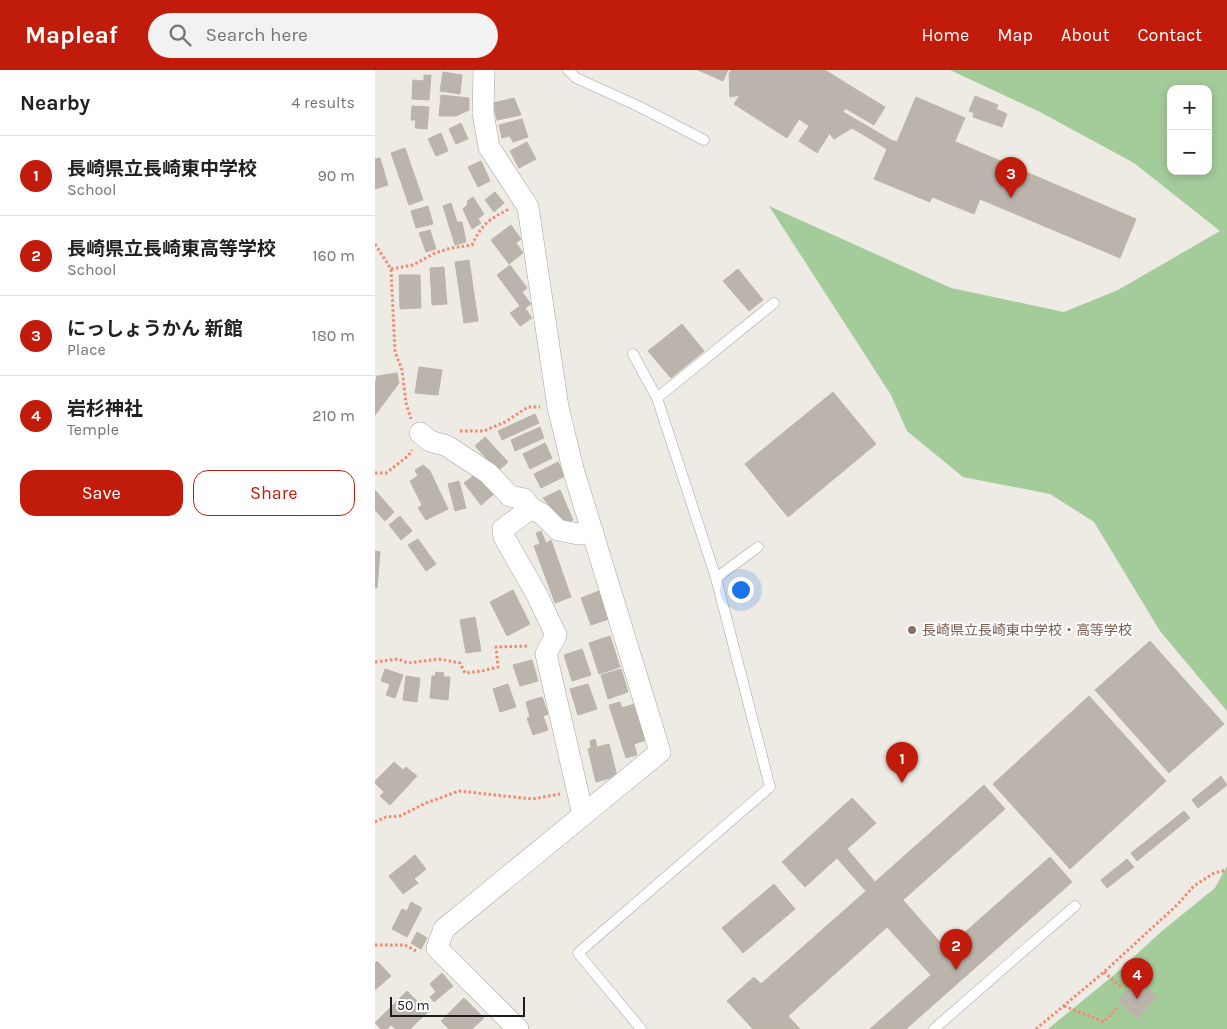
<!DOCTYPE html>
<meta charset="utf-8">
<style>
body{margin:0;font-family:Karla,"Noto Sans JP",sans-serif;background:#f2f2f2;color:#202124}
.controls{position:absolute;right:15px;top:15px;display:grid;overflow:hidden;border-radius:10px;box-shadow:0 2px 8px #0003}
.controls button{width:45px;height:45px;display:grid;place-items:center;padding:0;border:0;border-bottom:1px solid #e0e0e0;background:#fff;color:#202124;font:25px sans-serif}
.scale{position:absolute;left:15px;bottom:12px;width:135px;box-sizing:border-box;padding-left:5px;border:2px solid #1d1d1d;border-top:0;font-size:14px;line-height:18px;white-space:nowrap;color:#1d1d1d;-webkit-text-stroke:4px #fff;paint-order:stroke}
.you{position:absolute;left:365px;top:519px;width:18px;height:18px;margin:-12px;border:4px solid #fff;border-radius:50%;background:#1a73e8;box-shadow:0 0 0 8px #1a73e833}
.badge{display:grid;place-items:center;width:32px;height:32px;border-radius:50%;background:#c01b0b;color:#fff;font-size:16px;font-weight:700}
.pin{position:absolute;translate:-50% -41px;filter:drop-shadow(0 1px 2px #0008)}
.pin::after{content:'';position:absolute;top:26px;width:18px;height:15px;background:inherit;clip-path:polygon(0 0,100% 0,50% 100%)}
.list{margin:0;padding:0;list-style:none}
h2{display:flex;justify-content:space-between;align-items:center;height:65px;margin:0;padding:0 20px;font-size:21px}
h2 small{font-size:16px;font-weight:400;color:#757577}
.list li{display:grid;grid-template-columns:32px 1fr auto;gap:15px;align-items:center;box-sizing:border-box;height:80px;padding:0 20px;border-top:1px solid #e0e0e0}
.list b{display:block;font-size:19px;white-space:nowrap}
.list p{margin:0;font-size:16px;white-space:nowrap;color:#757577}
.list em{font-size:16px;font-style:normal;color:#757577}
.actions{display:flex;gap:10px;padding:15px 20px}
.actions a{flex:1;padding:11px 0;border:1px solid #c01b0b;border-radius:15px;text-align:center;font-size:18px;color:#c01b0b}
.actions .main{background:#c01b0b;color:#fff}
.icon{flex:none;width:28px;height:28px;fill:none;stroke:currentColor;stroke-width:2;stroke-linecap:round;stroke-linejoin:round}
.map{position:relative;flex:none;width:852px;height:959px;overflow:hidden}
header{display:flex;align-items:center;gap:30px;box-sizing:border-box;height:70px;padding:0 25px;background:#c01b0b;color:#fff}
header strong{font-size:24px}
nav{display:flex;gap:28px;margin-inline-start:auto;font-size:18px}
.search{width:350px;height:45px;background:#f2f2f2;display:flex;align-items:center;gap:12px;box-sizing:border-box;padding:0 18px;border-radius:28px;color:#757577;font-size:19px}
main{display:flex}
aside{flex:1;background:#fff}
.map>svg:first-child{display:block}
.forest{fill:#a4cb9a;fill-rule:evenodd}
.building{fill:#bab4ad;stroke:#bfb4a7}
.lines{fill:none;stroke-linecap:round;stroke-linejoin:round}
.lane-casing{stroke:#a4a4a4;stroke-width:11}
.street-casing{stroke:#a4a4a4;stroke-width:22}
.path{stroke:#f28a70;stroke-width:3;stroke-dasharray:2.5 2.5;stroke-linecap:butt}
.lane{stroke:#fff;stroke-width:10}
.street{stroke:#fff;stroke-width:21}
.education-dot{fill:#8d6e63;stroke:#fff;stroke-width:2}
.labels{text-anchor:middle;stroke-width:4;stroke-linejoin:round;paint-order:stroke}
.education-label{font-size:14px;fill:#785e54;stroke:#fff;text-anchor:start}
</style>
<header>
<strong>Mapleaf</strong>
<div class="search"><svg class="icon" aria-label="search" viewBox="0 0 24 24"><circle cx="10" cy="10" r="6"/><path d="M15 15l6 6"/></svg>Search here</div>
<nav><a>Home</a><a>Map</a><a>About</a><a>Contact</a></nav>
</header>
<main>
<aside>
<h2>Nearby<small>4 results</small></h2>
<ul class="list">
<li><span class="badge">1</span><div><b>長崎県立長崎東中学校</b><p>School</p></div><em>90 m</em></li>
<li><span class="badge">2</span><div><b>長崎県立長崎東高等学校</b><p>School</p></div><em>160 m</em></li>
<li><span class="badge">3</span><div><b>にっしょうかん 新館</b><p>Place</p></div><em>180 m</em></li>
<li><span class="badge">4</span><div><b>岩杉神社</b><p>Temple</p></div><em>210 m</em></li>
</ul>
<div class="actions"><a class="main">Save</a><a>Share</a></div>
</aside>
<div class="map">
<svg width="852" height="959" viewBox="0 0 852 959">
<rect width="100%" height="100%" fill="#eeebe4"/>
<!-- forest -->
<g class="forest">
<path d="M575,0h277v641l-67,-80 -66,-109 -44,-28 -87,-17 -56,-46 -16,-36 -122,-189 182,82 113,24 54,-22 102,-59 -86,-68 -94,-51zM796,19h37v82h-37z"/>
<path d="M852,796v163h-179l66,-54 48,-44 53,-43z"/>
</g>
<!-- building -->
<g class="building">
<path d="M323,0h30l-5,11z"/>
<path d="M356,0h94l32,20 -40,63 -18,-12 10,-15 -10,-7 -12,19 -53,-34 6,-9 -10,2 -1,-23z"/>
<path d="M68,2l19,3 -2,19 -20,-3z"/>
<path d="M49,5h7l-2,25 -17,-1 1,-19 11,1z"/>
<path d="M482,20l28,17 -11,18 -29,-17z"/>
<path d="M66,25l28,3v12l-13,6h-17z"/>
<path d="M600,26l23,9 -2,4 11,5 -5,13 -29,-10 1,-4 -5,-2z"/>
<path d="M541,27l49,21 -10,23 -6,-2 -24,55 7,3 -2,5 -56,-23 17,-39 6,2z"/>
<path d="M139,28l7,17 -24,5 -4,-17z"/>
<path d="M37,36l17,1 -2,22 -12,-1 1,-8h-5z"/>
<path d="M468,42l48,28 -4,9 -35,-21 -18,11 -5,-6z"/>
<path d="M147,49l6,18 -15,5 -3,-6 -8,2 -3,-13z"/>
<path d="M86,53l7,16 -12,5 -7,-15z"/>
<path d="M66,63l7,18 -12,5 -8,-17z"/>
<path d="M574,69l187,80 -16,39 -140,-59 -6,15 -49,-20z"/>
<path d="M152,72l9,17 -17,9 -9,-17z"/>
<path d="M30,78l18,52 -14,5 -18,-52z"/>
<path d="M5,88l8,27 -13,4v-30z"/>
<path d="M106,91l9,20 -12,6 -10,-20z"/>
<path d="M120,122l9,11 -10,9 -9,-12z"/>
<path d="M98,127l11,17 -6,5 3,4 -9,6 -9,-20 5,-5 -1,-3z"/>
<path d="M76,133l6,19h5l4,20 -11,3 -12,-39z"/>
<path d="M53,136l5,18 -17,4 -5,-17z"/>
<path d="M136,155l10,14 -5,4 7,10 -14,11 -18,-24z"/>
<path d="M55,160l6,19 -10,3 -7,-19z"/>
<path d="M94,190l9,61 -14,2 -9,-61z"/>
<path d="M135,195l17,23 -5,4 9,12 -6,4 7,10 -12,8 -10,-13 10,-7 -23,-31z"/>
<path d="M69,197l3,37 -15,1 -2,-37z"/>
<path d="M363,199l25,31 -14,11 -26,-30z"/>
<path d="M24,205h21l1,33 -21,1z"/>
<path d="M307,254l22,27 -33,27 -23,-27z"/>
<path d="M44,297l23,3 -4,25 -23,-2z"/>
<path d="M22,303l2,10 -24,32v-31l2,-8z"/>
<path d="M458,322l43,52 -88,73 -43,-53z"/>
<path d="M160,344l4,9 -37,17 -4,-9z"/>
<path d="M165,357l4,11 -29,13 -4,-11z"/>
<path d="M110,367l23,25 -10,9 -23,-25z"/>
<path d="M170,373l7,15 -22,11 -7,-15z"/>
<path d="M183,392l7,14 -24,12 -7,-14z"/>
<path d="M48,395l7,6 18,38 -22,11 -8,-12 4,-3 -12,-24 8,-5 -3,-6z"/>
<path d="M102,403l17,21 -13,11 -17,-22z"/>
<path d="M84,411l7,27 -11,3 -7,-27z"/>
<path d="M0,420l19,22 -9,9 -10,-11z"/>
<path d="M185,420l13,30 -8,5 -22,-27z"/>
<path d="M25,446l12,15 -11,9 -12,-15z"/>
<path d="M166,461l5,12 5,-3 20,57 -16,6 -21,-57 6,-2 -4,-11z"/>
<path d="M43,469l18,25 -10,7 -18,-26z"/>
<path d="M0,481l5,1 -3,36h-2z"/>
<path d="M138,520l17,34 -23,12 -17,-34z"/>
<path d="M224,521l10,28 -18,6 -10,-27z"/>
<path d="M100,547l6,34 -15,2 -6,-33z"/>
<path d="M235,566l10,31 -21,7 -10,-31z"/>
<path d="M775,571l74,83 -55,49 -74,-83z"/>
<path d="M207,579l9,26 -19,6 -8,-26z"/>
<path d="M157,590l6,21 -18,5 -7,-21z"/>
<path d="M10,599l18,6 -8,23 -9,-3 4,-11 -9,-3z"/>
<path d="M246,599l7,23 -20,7 -7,-24z"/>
<path d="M61,602l8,1 -1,4h7l-2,23 -18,-2 2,-22h3z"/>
<path d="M31,606l14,2 -3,24 -14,-2z"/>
<path d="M133,614l8,23 -16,5 -7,-23z"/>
<path d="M213,614l9,25 -19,6 -8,-26z"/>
<path d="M714,626l77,85 -96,88 -77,-85z"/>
<path d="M167,627l6,17 -5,2 5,14 -15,5 -6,-17 3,-1 -4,-15z"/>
<path d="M245,632l2,6 12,-4 12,36 -12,4 3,11 -11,3 -17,-53z"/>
<path d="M220,669l2,8 12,-3 8,32 -21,6 -8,-33 3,-1 -1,-7z"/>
<path d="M19,692l9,8 3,-3 11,9 -27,29 -10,-9 4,-4 -9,-9v-2z"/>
<path d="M846,706l6,9 -29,23 -6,-8z"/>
<path d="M609,715l21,24 -102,91 43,49 104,-92 22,25 -166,147h-36l61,-54 -44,-48 -99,89 12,13h-47l-26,-28 27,-24 7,7 105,-93 -29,-33 -32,29 -23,-25 70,-64 24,25 -29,26 28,33z"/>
<path d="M809,741l6,7 -53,43 -6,-8z"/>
<path d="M40,785l11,14 -12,10 4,4 -15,11 -14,-18z"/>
<path d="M752,789l7,8 -27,21 -6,-8z"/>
<path d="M399,814l21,25 -52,44 -21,-25z"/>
<path d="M36,832l11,6 -15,29 -15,-8 10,-20 5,2z"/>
<path d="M42,862l10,6 -6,11 -10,-6z"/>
<path d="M2,891l14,15 -16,14v-27z"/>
<path d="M67,903l11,13 -19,16 -4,-5 6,-5 -6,-8z"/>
<path d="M763,909l19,18 -20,21 -19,-17z"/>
<path d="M32,921l21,21 -18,17h-14l-5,-4 -4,4h-6l-6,-6z"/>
<path d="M89,928l20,20 -12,11h-23l-8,-8z"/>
</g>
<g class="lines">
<!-- lane casing -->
<g class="lane-casing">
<g id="lane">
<path d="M193,0l8,8 64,29 64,33"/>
<path d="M258,284l24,44 59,180 54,209 -192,166 63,76"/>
<path d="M282,328l117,-95"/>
<path d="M341,508l42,-31"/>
<path d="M559,959l141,-123"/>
</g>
</g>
<!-- street casing -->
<g class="street-casing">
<g id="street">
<path d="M109,0l-1,43 6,34 39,60 30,200 15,62 87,283 -216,177 -7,19 81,81"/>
<path d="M45,363l10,8 17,5 41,27 22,23 14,3 7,9 11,6 16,16 20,4 15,-2"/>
<path d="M156,438l-28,21 1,8 33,58 19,40 -10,19 37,161"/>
</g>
</g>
<!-- path -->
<g class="path">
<path d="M0,174l16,25 4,83 7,18 4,33 5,16"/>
<path d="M16,199l22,-4 22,-12 16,-5 21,-3c10,-21 16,-25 37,-36"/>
<path d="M85,361h24l21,-9 23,-15h12"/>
<path d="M0,403h11l22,-17 4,-6"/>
<path d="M0,592l23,-3 10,4 31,-4 21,4 5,10 17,-2 16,-4 -2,-20 33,-1"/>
<path d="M0,752l11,-5 14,-1 26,-13 33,-12 73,8 28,-5"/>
<path d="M0,875h30l13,7"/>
<path d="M729,902l17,15"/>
<path d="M689,936l40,16 13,-14"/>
<path d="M661,959l68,-57 73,-67 17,-19 20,-13 13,-3"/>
</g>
<!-- lane -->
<use href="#lane" class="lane"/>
<!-- street -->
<use href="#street" class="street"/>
</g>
<!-- markers -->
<circle class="education-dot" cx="537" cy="560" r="5"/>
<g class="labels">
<!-- education labels -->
<g class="education-label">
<text x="547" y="565">長崎県立長崎東中学校・高等学校</text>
</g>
</g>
</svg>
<div class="controls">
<button>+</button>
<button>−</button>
</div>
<div class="scale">50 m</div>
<div class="you"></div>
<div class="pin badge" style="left:527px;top:713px">1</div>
<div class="pin badge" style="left:581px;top:900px">2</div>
<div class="pin badge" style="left:636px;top:128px">3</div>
<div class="pin badge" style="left:762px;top:929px">4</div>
</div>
</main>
